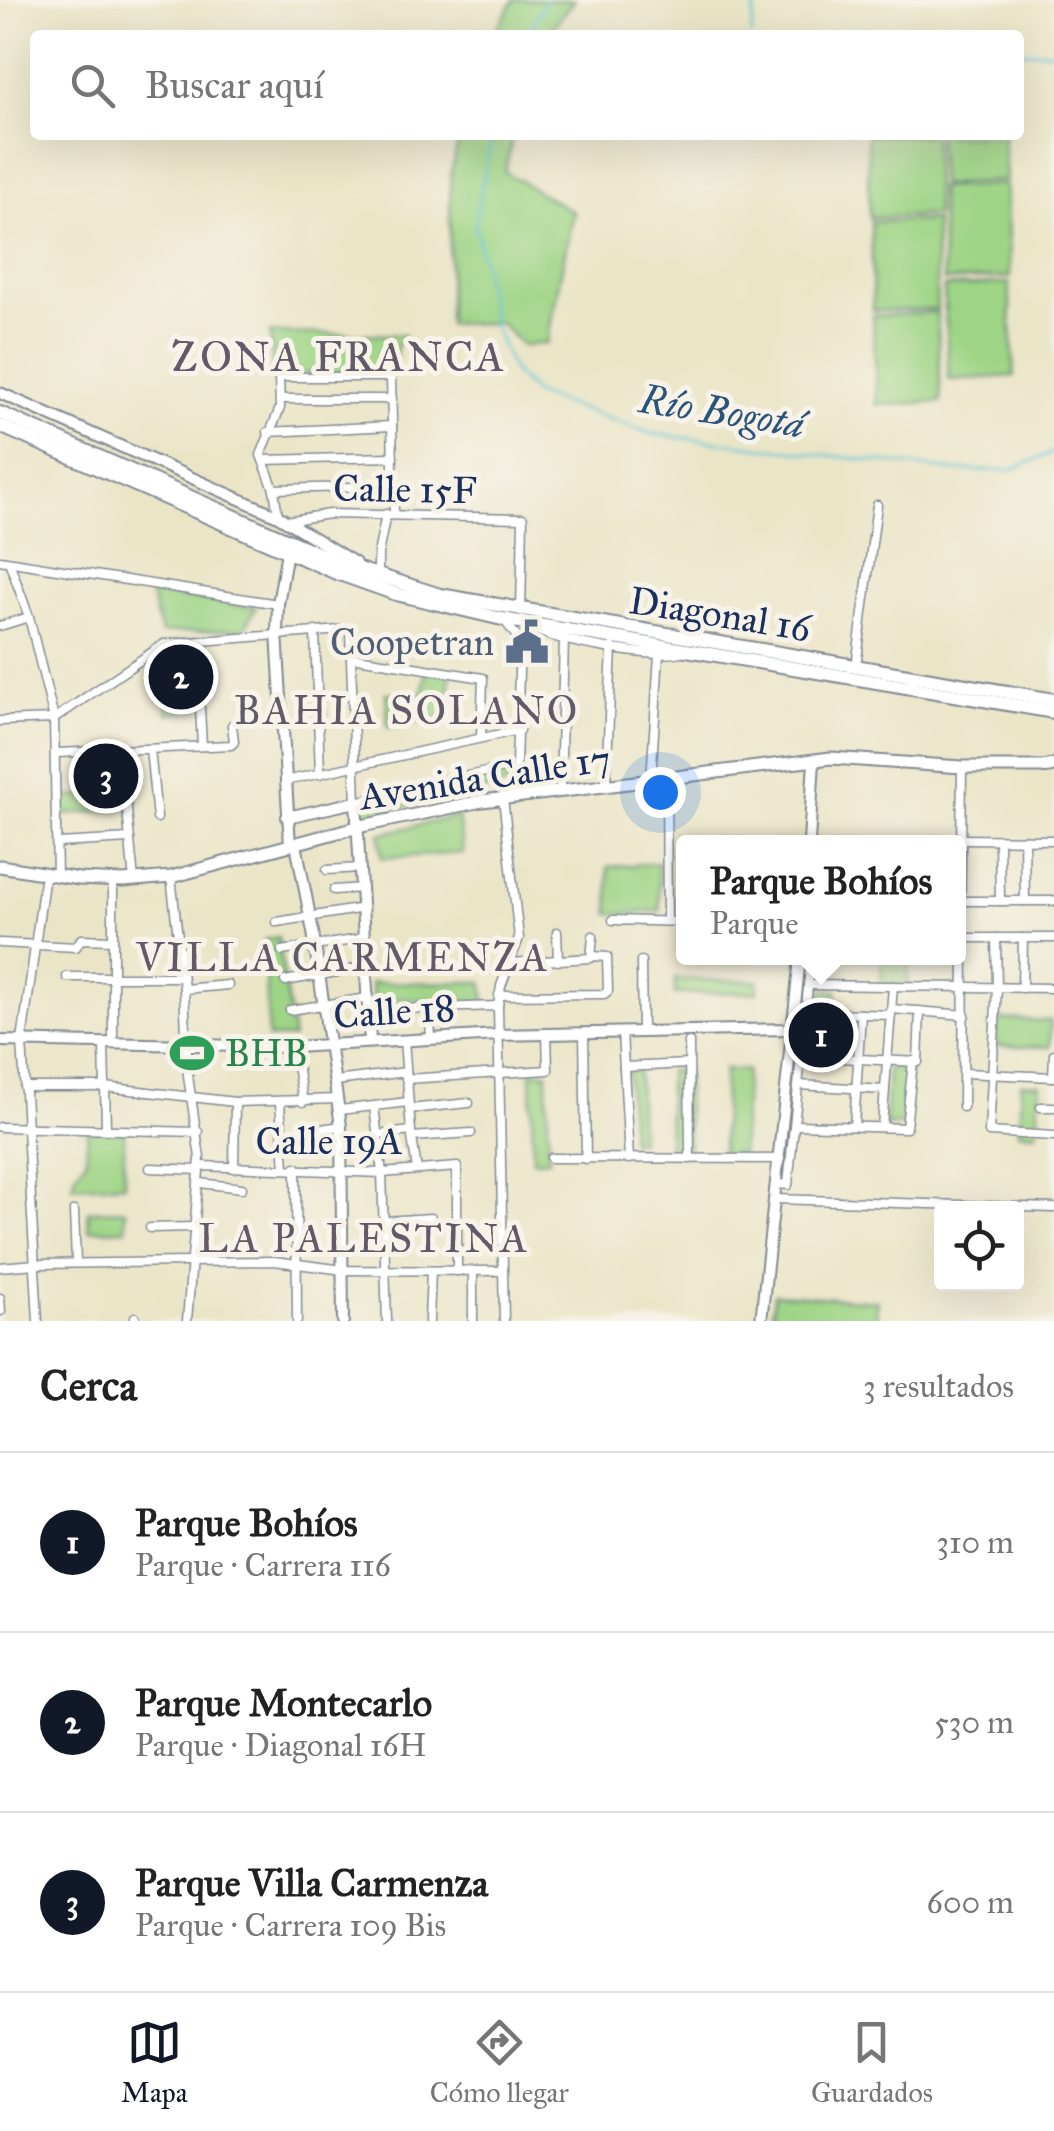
<!DOCTYPE html>
<html lang="es">
<meta charset="utf-8">
<style>
body{margin:0;font-family:"IM FELL Great Primer",serif;background:#f2f2f2;color:#222}
.controls{position:absolute;right:30px;bottom:30px;display:grid;overflow:hidden;border-radius:10px;box-shadow:0 10px 40px #0002}
.controls button{width:90px;height:90px;display:grid;place-items:center;padding:0;border:0;border-bottom:2px solid #e0e0e0;background:#fff;color:#222;font:50px sans-serif}
.you{position:absolute;left:660px;top:792px;width:35px;height:35px;margin:-25px;border:8px solid #fff;border-radius:50%;background:#1a73e8;box-shadow:0 0 0 15px #1a73e833}
.badge{display:grid;place-items:center;width:65px;height:65px;border-radius:50%;background:#111827;color:#fff;font-size:32px;font-weight:700}
.pin{position:absolute;translate:-50% -50%;border:5px solid #fff;box-shadow:0 2px 10px #0006}
.popup{position:absolute;left:676px;top:835px;width:290px;height:130px;box-sizing:border-box;display:grid;place-content:center;border-radius:10px;background:#fff;filter:drop-shadow(0 2px 8px #0005);font-size:32px;white-space:nowrap;color:#767676}
.popup b{font-size:38px;color:#222}
.popup::after{content:'';position:absolute;left:50%;top:100%;margin-left:-20px;border:20px solid transparent;border-top-color:#fff}
.list{margin:0;padding:0;list-style:none}
h2{display:flex;justify-content:space-between;align-items:center;height:130px;margin:0;padding:0 40px;font-size:42px}
h2 small{font-size:32px;font-weight:400;color:#767676}
.list li{display:grid;grid-template-columns:65px 1fr auto;gap:30px;align-items:center;box-sizing:border-box;height:180px;padding:0 40px;border-top:2px solid #e0e0e0}
.list b{display:block;font-size:38px;white-space:nowrap}
.list p{margin:0;font-size:32px;white-space:nowrap;color:#767676}
.list em{font-size:32px;font-style:normal;color:#767676}
.icon{flex:none;width:55px;height:55px;fill:none;stroke:currentColor;stroke-width:2;stroke-linecap:round;stroke-linejoin:round}
.map{position:relative;flex:none;width:1054px;height:1321px;overflow:hidden}
.search{position:absolute;background:#fff;box-shadow:0 10px 40px #0002;left:30px;right:30px;top:30px;height:110px;display:flex;align-items:center;gap:25px;box-sizing:border-box;padding:0 35px;border-radius:10px;color:#767676;font-size:38px}
.sheet{height:670px;background:#fff}
nav{display:flex;justify-content:space-around;align-items:center;box-sizing:border-box;height:140px;border-top:2px solid #e0e0e0;background:#fff;font-size:28px;color:#767676}
nav a{display:grid;justify-items:center;gap:5px}
nav .on{color:#111827}
.map>svg:first-child{display:block}
.green{fill:#9ed485;stroke:#5c8272;stroke-width:2.5}
.lines{fill:none;stroke-linecap:round;stroke-linejoin:round}
.stream{stroke:#5bc4d6;stroke-width:2.5}
.minor-casing{stroke:#838a93;stroke-width:11}
.tertiary-casing{stroke:#838a93;stroke-width:14}
.secondary-casing{stroke:#838a93;stroke-width:15}
.primary-casing{stroke:#838a93;stroke-width:16}
.minor{stroke:#fff;stroke-width:8}
.tertiary{stroke:#fff;stroke-width:10}
.secondary{stroke:#fff;stroke-width:11}
.primary{stroke:#fff;stroke-width:12}
.labels{text-anchor:middle;stroke-width:10;stroke-linejoin:round;paint-order:stroke}
.street-label{font-size:38px;fill:#1b2f5e;stroke:#f7f3e8}
.service-label{font-size:38px;fill:#4e5e75;stroke:#f7f3e8;text-anchor:end}
.leisure-label{font-size:38px;fill:#27864d;stroke:#f7f3e8;text-anchor:start}
.water-label{font-size:40px;font-style:italic;fill:#2b547c;stroke:#f7f3e8}
.neighbourhood-label{font-size:40px;letter-spacing:2.5px;fill:#615a69;stroke:#f7f3e8}
.quarter-label{font-size:42px;letter-spacing:2.5px;fill:#615a69;stroke:#f7f3e8}
</style>
<div class="map">
<svg width="1054" height="1321" viewBox="0 0 1054 1321">
<rect width="100%" height="100%" fill="#f7f3e8"/>
<filter id="ink" filterUnits="userSpaceOnUse"><feTurbulence type="fractalNoise" baseFrequency=".01" numOctaves="2"/><feDisplacementMap in="SourceGraphic" scale="20" xChannelSelector="R" yChannelSelector="G"/><feConvolveMatrix kernelMatrix="1 2 1 2 8 2 1 2 1" color-interpolation-filters="sRGB"/></filter>
<filter id="wash" filterUnits="userSpaceOnUse"><feTurbulence type="fractalNoise" baseFrequency=".0048" numOctaves="4" result="noise"/><feDisplacementMap in="SourceGraphic" scale="40" xChannelSelector="R" yChannelSelector="G"/><feGaussianBlur stdDeviation="2.25" result="paint"/><feColorMatrix in="noise" values="0 0 0 0 0 0 0 0 0 0 0 0 0 0 0 0 0 1.4 0 .05"/><feComposite in="paint" operator="in"/></filter>
<g filter="url(#wash)">
<rect width="100%" height="100%" fill="#ebe5c8"/>
<!-- green -->
<g class="green">
<path d="M514,0h60l-27,35h-54z"/>
<path d="M460,135h53l-8,37 68,40 -26,131 -24,3 -23,-23 -52,1 3,-151z"/>
<path d="M867,135h66l3,80 -66,3z"/>
<path d="M937,135h66l3,45 -66,5z"/>
<path d="M1005,184l5,93 -66,4 -5,-93z"/>
<path d="M935,220l2,89 -64,2 -2,-89z"/>
<path d="M1009,283l5,93 -65,4 -5,-93z"/>
<path d="M937,312l4,90 -64,3 -4,-89z"/>
<path d="M270,333l134,2 -7,11 -3,26 -120,3z"/>
<path d="M150,593l106,14 -12,22 -83,4z"/>
<path d="M194,647l4,62 -30,5 -3,-64z"/>
<path d="M426,671l24,3v41l-62,12 -2,-34 36,3z"/>
<path d="M116,754l5,55 -58,6v-18l31,-1 -2,-40z"/>
<path d="M509,772v13l-149,31 -1,-13z"/>
<path d="M458,816l5,37 -81,5 -2,-24z"/>
<path d="M658,863l2,48 -50,3 -2,-47z"/>
<path d="M278,937l15,101h-25l-3,-99z"/>
<path d="M882,958h26v26h-27z"/>
<path d="M675,979l83,2 -1,11 -82,2z"/>
<path d="M483,982l2,21 -112,-5 -2,-15z"/>
<path d="M812,989l25,1 -4,63 -26,-1z"/>
<path d="M997,1019l54,2 -1,26 -54,-1z"/>
<path d="M888,1068l22,2 -5,55 -20,1z"/>
<path d="M638,1070l2,70 -9,1 -4,-70z"/>
<path d="M686,1070l2,83 -19,1 -1,-83z"/>
<path d="M724,1070h22l-5,83 -19,1z"/>
<path d="M531,1071l16,1 2,87 -16,1z"/>
<path d="M1021,1083l19,1 -3,49 -18,-1z"/>
<path d="M88,1130h36v54l-51,2 3,-13 10,-13z"/>
<path d="M125,1210l1,19 -37,1 -1,-19z"/>
<path d="M774,1294l103,7 -1,20h-105z"/>
</g>
<g class="lines">
<!-- stream -->
<g class="stream">
<path d="M527,35l19,-35"/>
<path d="M751,35l5,-35"/>
<path d="M1019,52l35,-1"/>
<path d="M492,135l-17,88 19,103 19,46 23,22 117,40 303,37 55,-1 43,-18"/>
</g>
</g>
</g>
<g filter="url(#ink)">
<g class="lines">
<!-- minor casing -->
<g class="minor-casing">
<g id="minor">
<path d="M281,399h111"/>
<path d="M268,432l124,-6"/>
<path d="M263,460l130,-3"/>
<path d="M274,489l119,-3"/>
<path d="M278,516l-4,-27 -13,-34 19,-47 -1,-31h112l3,137"/>
<path d="M286,521l43,-7 194,4 -2,93"/>
<path d="M0,560l278,44"/>
<path d="M10,564l19,53 25,102 3,157"/>
<path d="M378,574v-20l8,-40"/>
<path d="M505,621l15,20 -5,155"/>
<path d="M0,626l29,-9"/>
<path d="M350,629l6,173 151,-35"/>
<path d="M533,629c29,13 118,30 148,23"/>
<path d="M315,631l5,143"/>
<path d="M351,657l132,21 -2,60"/>
<path d="M856,667l21,-162"/>
<path d="M200,708l2,38"/>
<path d="M0,721l54,-2 110,-75 176,-14"/>
<path d="M121,749l13,132"/>
<path d="M150,749l7,69"/>
<path d="M57,753l174,-8 3,-3 -2,-17"/>
<path d="M666,778l1,143"/>
<path d="M651,780l8,-126"/>
<path d="M285,781l234,-51"/>
<path d="M606,786l6,-139"/>
<path d="M560,791l4,-152"/>
<path d="M503,798l16,140 -18,48 -3,20 6,315"/>
<path d="M961,839l93,1"/>
<path d="M999,839l1,62"/>
<path d="M1024,839l1,62"/>
<path d="M58,843l72,-4"/>
<path d="M327,870l33,-2"/>
<path d="M171,877l13,112 4,87 12,82 -13,163"/>
<path d="M334,890l28,-2"/>
<path d="M961,901h93"/>
<path d="M613,920l71,2"/>
<path d="M277,922l87,-14"/>
<path d="M557,932l1,29"/>
<path d="M960,938l2,-171"/>
<path d="M964,938h90"/>
<path d="M996,938l1,50 -8,144 65,4"/>
<path d="M0,943l76,4 5,-8 31,1"/>
<path d="M282,951l84,-13"/>
<path d="M641,961l1,71"/>
<path d="M511,963l80,-5 2,-22"/>
<path d="M67,977h115"/>
<path d="M285,981l82,-14"/>
<path d="M808,985l246,3"/>
<path d="M1022,988l1,-50"/>
<path d="M184,989l44,-4"/>
<path d="M499,995l105,-1 4,-3 -1,-34 -14,-1"/>
<path d="M429,1007l2,31"/>
<path d="M892,1009l73,6"/>
<path d="M290,1010l78,-12"/>
<path d="M369,1010l129,-4"/>
<path d="M837,1013l54,2"/>
<path d="M622,1032l7,127"/>
<path d="M584,1033l2,126"/>
<path d="M404,1040l7,91 6,39"/>
<path d="M689,1042l1,117"/>
<path d="M104,1044l2,84"/>
<path d="M113,1044v-163"/>
<path d="M294,1047l9,55"/>
<path d="M801,1056l117,6 2,-51"/>
<path d="M624,1067l64,-3"/>
<path d="M964,1073l90,4"/>
<path d="M1053,1077l1,-23"/>
<path d="M406,1079l142,-9 -1,-36"/>
<path d="M336,1081l70,-9"/>
<path d="M799,1085l86,5"/>
<path d="M24,1087h81l130,15 103,-3"/>
<path d="M280,1103l5,64"/>
<path d="M374,1106l8,67 5,148"/>
<path d="M963,1107l1,-169"/>
<path d="M1041,1107h13"/>
<path d="M409,1109l60,-6"/>
<path d="M340,1110l68,-8"/>
<path d="M795,1125l111,3 7,-67"/>
<path d="M854,1126l7,-112"/>
<path d="M0,1127l198,5"/>
<path d="M882,1127l11,-141"/>
<path d="M314,1130l27,-4"/>
<path d="M378,1135l33,-4"/>
<path d="M412,1137l59,-4"/>
<path d="M551,1158l229,1"/>
<path d="M201,1166l181,7 75,-6v104"/>
<path d="M296,1167l1,154"/>
<path d="M150,1168l50,2"/>
<path d="M234,1168l1,-66"/>
<path d="M200,1183l42,5"/>
<path d="M778,1184l10,1 23,-227"/>
<path d="M776,1199l278,9"/>
<path d="M74,1211l2,52"/>
<path d="M385,1221l46,-3"/>
<path d="M150,1228l45,-1"/>
<path d="M0,1267l36,-3 238,-3 70,9 158,1"/>
<path d="M473,1271v50"/>
<path d="M0,1298l1,13"/>
<path d="M38,1321l-16,-280 23,-167"/>
<path d="M135,1321v-4"/>
<path d="M429,1321l2,-50"/>
</g>
</g>
<!-- tertiary casing -->
<g class="tertiary-casing">
<g id="tertiary">
<path d="M0,393l278,123 77,47"/>
<path d="M287,551l-9,53 -1,29 13,212"/>
<path d="M287,817l69,-15 14,240"/>
<path d="M809,842l5,-81"/>
<path d="M296,844l17,88 28,194 2,195"/>
<path d="M0,1041l294,6 204,-12 293,-6"/>
<path d="M761,1321l39,-363"/>
</g>
</g>
<!-- secondary casing -->
<g class="secondary-casing">
<path id="secondary" d="M0,866l79,13 44,2 48,-4 186,-50 125,-26 349,-43 131,9h88"/>
</g>
<!-- primary casing -->
<g class="primary-casing">
<g id="primary">
<path d="M0,413l340,150 100,32 614,105"/>
<path d="M0,426l334,146 62,22 106,25 552,93"/>
<path d="M1045,767l9,-2"/>
</g>
</g>
<!-- minor -->
<use href="#minor" class="minor"/>
<!-- tertiary -->
<use href="#tertiary" class="tertiary"/>
<!-- secondary -->
<use href="#secondary" class="secondary"/>
<!-- primary -->
<use href="#primary" class="primary"/>
</g>
</g>
<!-- icons -->
<defs>
<g id="civic-bare" transform="scale(3.45)"><path d="M-.6-6.5H3V-4.5H.6V-3L4-1V1h2V6H-6V1h2V-1L-.6-3ZM-1.2 2.5V6h2.4V2.5Z" fill="#5c6f8a" stroke="#f7f3e8" stroke-width="2.5" paint-order="stroke"/></g>
<g id="stadium-bare" transform="scale(3.45)"><path d="M0-5a6.5 5 0 1 0 0 10a6.5 5 0 1 0 0-10ZM-3.5-1.8h7v3.6h-7Z" fill="#2e9e5b" stroke="#f7f3e8" stroke-width="2.5" paint-order="stroke"/></g>
</defs>
<g fill-rule="evenodd">
<use href="#civic-bare" x="527" y="642"/>
<use href="#stadium-bare" x="192" y="1053"/>
</g>
<g class="labels">
<!-- street labels -->
<g class="street-label">
<text transform="translate(405 489) rotate(1)" y="13">Calle 15F</text>
<text transform="translate(720 614) rotate(9)" y="13">Diagonal 16</text>
<text transform="translate(485 777) rotate(-9)" y="13">Avenida Calle 17</text>
<text transform="translate(394 1011) rotate(-4)" y="13">Calle 18</text>
<text x="329" y="1154">Calle 19A</text>
</g>
<!-- service labels -->
<g class="service-label">
<text x="494" y="655">Coopetran</text>
</g>
<!-- leisure labels -->
<g class="leisure-label">
<text x="225" y="1066">BHB</text>
</g>
<!-- water labels -->
<g class="water-label">
<text transform="translate(722 411) rotate(9)" y="14">Río Bogotá</text>
</g>
<!-- neighbourhood labels -->
<g class="neighbourhood-label">
<text x="407" y="724">BAHIA SOLANO</text>
<text x="343" y="971">VILLA CARMENZA</text>
<text x="364" y="1252">LA PALESTINA</text>
</g>
<!-- quarter labels -->
<g class="quarter-label">
<text x="339" y="371">ZONA FRANCA</text>
</g>
</g>
</svg>
<div class="controls">
<button><svg class="icon" aria-label="locate" viewBox="0 0 24 24"><circle cx="12" cy="12" r="6"/><path d="M12 2v4M12 18v4M2 12h4M18 12h4"/></svg></button>
</div>
<div class="you"></div>
<div class="pin badge" style="left:821px;top:1035px">1</div>
<div class="popup"><b>Parque Bohíos</b>Parque</div>
<div class="pin badge" style="left:181px;top:677px">2</div>
<div class="pin badge" style="left:106px;top:776px">3</div>
<div class="search"><svg class="icon" aria-label="search" viewBox="0 0 24 24"><circle cx="10" cy="10" r="6"/><path d="M15 15l6 6"/></svg>Buscar aquí</div>
</div>
<section class="sheet">
<h2>Cerca<small>3 resultados</small></h2>
<ul class="list">
<li><span class="badge">1</span><div><b>Parque Bohíos</b><p>Parque · Carrera 116</p></div><em>310 m</em></li>
<li><span class="badge">2</span><div><b>Parque Montecarlo</b><p>Parque · Diagonal 16H</p></div><em>530 m</em></li>
<li><span class="badge">3</span><div><b>Parque Villa Carmenza</b><p>Parque · Carrera 109 Bis</p></div><em>600 m</em></li>
</ul>
</section>
<nav>
<a class="on"><svg class="icon" aria-label="map" viewBox="0 0 24 24"><path d="M3 6l6-2 6 2 6-2v14l-6 2-6-2-6 2zM9 4v14M15 6v14"/></svg>Mapa</a>
<a><svg class="icon" aria-label="directions" viewBox="0 0 24 24"><path d="M12 3l9 9-9 9-9-9zM9 14v-3h6M13 9l2 2-2 2"/></svg>Cómo llegar</a>
<a><svg class="icon" aria-label="saved" viewBox="0 0 24 24"><path d="M7 4h10v16l-5-4-5 4z"/></svg>Guardados</a>
</nav>
